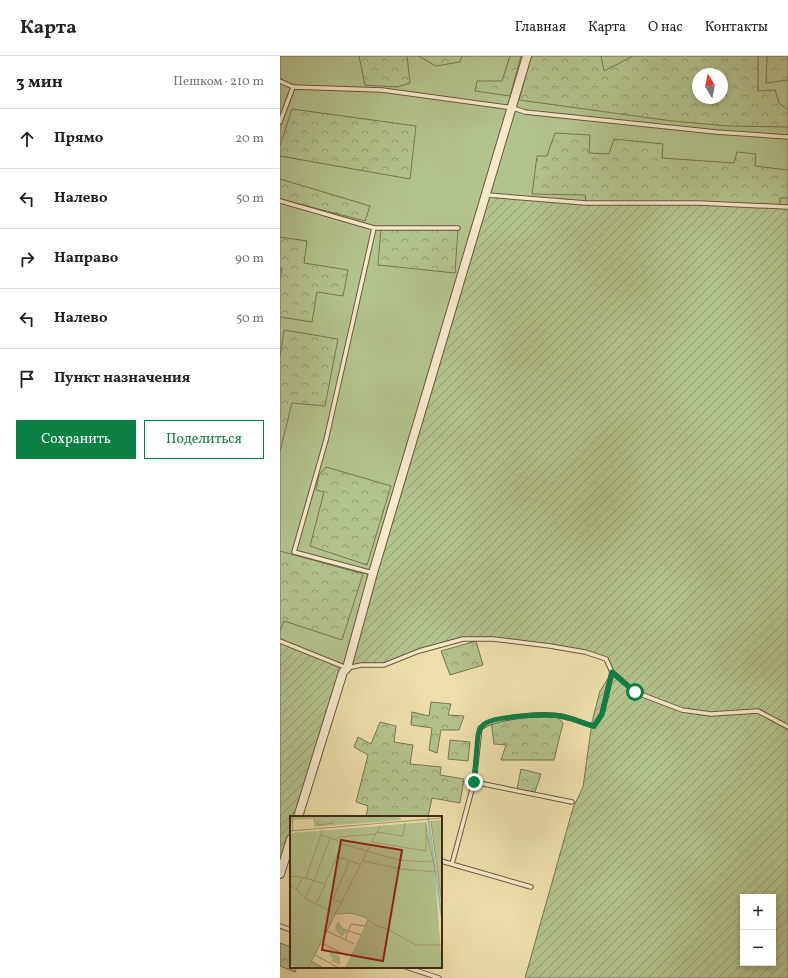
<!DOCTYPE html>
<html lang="ru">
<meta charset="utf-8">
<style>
body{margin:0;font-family:Vollkorn,serif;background:#f6f6f6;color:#222}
.controls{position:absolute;right:12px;bottom:12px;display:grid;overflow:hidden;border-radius:0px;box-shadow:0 2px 6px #0003}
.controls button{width:36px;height:36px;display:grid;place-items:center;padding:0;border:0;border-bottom:1px solid #e0e0e0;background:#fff;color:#222;font:20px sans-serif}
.compass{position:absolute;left:412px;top:12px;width:36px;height:36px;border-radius:50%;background:#fff;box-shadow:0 2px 6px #0003;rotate:350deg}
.stop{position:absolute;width:12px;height:12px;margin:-9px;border:3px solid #0b8043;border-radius:50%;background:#fff}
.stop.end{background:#0b8043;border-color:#fff;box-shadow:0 1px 4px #0008}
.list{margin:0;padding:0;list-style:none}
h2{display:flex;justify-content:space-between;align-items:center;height:52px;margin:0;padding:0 16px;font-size:17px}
h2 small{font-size:13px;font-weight:400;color:#767676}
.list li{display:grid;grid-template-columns:26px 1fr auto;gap:12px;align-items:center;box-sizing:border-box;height:60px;padding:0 16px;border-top:1px solid #e0e0e0}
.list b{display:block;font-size:15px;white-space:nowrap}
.list em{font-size:13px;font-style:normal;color:#767676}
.actions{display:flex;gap:8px;padding:12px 16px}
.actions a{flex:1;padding:9px 0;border:1px solid #0b8043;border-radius:0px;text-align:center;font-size:14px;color:#0b8043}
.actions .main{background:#0b8043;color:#fff}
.icon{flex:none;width:22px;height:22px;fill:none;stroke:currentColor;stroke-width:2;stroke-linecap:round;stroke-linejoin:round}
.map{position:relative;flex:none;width:508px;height:922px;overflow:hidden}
header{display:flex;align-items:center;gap:24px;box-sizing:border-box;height:56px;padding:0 20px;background:#fff;border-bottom:1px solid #e0e0e0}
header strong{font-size:19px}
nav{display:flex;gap:22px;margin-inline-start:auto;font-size:14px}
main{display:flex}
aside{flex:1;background:#fff}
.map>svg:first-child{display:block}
.grass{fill:#b3c38e;stroke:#7a7652;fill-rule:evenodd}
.forest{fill:url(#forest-crowns);stroke:#7a7652;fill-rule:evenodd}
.garden{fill:url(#garden-furrows);stroke:#7a7652;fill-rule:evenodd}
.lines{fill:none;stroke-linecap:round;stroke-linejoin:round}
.service-casing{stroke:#6b563c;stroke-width:5.5}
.tertiary-casing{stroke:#6b563c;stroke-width:10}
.service{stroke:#f3eaca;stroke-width:3.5}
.tertiary{stroke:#f3eaca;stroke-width:8}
.route{stroke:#0b8043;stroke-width:5}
.inset-river{fill:none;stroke:#99bdab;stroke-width:2}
.inset-road{fill:none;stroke:#a89671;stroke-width:1}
.view{fill:#8f2418;fill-opacity:0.15;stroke:#8f2418;stroke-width:2}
.inset-edge{fill:none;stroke:#402817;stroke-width:2}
</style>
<header>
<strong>Карта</strong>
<nav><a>Главная</a><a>Карта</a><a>О нас</a><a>Контакты</a></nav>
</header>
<main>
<aside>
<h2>3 мин<small>Пешком · 210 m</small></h2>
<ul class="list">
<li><svg class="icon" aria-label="ahead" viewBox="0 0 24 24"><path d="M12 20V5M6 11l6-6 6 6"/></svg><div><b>Прямо</b></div><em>20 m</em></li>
<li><svg class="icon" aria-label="left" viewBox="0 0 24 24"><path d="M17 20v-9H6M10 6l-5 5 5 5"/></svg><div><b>Налево</b></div><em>50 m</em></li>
<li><svg class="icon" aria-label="right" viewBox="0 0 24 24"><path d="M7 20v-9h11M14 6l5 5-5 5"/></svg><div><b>Направо</b></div><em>90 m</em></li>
<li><svg class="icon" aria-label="left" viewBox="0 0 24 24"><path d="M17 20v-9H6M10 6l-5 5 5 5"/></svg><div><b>Налево</b></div><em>50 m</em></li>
<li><svg class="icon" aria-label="arrive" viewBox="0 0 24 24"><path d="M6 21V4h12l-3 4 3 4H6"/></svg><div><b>Пункт назначения</b></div></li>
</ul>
<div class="actions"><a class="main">Сохранить</a><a>Поделиться</a></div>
</aside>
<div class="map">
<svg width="508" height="922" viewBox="0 0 508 922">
<defs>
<pattern id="forest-crowns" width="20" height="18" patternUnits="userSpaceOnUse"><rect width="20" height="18" fill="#b3c38e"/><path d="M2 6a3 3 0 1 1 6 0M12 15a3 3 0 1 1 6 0" fill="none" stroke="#939e73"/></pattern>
<pattern id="garden-furrows" width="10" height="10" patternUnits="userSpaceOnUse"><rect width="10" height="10" fill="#b3c38e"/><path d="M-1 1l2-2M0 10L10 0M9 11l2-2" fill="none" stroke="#939e73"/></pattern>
</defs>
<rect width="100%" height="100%" fill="#eddfad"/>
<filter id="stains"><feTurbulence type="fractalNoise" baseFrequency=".005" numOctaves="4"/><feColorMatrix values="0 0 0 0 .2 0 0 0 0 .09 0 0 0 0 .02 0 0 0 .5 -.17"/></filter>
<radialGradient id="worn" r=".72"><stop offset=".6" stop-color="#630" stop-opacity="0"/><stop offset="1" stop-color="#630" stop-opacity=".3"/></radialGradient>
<!-- grass -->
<path class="grass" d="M0,0h508v151l-137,244 -158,188h-30l-119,26 -64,-23zM418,18h24v24h-24z"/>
<!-- forest -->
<g class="forest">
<path d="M79,0h48l3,27 -13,4 -32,-2z"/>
<path d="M138,0h44l-2,6 -24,4z"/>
<path d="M230,0h11l-11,40 -35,-5 2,-10h25z"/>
<path d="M251,0h70l3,15 29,-15h125v35l17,-1 4,13 9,7v17l-60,-1 -56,-5 -153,-21zM418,18h24v24h-24z"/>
<path d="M487,0h21v24l-22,3z"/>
<path d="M12,53l124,17 -6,53 -130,-23v-10z"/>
<path d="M275,77l35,2 -1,18 20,1 5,-15 49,5 -1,14 72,5 3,-11 19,2 -1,12 33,4v28h-8v8l-194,-4 -1,-7 -53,-1 5,-38h10z"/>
<path d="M0,123l90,27 -5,15 -85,-22z"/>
<path d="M101,172h77l-3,45 -77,-8z"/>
<path d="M0,181l27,4 -3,22 44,7 -5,26 -26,-4 -5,30 -32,-5v-36l2,-13h-2z"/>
<path d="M4,274l54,9 -13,67 -33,-3 -12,48v-95z"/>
<path d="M46,411l65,19 -24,79 -57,-19 14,-54 -8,-2 3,-15z"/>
<path d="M0,495l83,23 -21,66 -58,-19 -4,10z"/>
<path d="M196,585l7,24 -33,10 -9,-24z"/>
<path d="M151,646l20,2 -3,11 16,1 -5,14h-18l-4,23 -8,-3 3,-22 -21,-3 1,-13 17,4z"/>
<path d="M275,658l8,9 -9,37h-53l5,-15 -12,-1 -3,-24z"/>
<path d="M100,666l16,4 -2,16 19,3 -3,19 31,3 -1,8 24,4 -4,24 -28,-5 -4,19h-62l2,-11 -12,-4 12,-47 -14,-8 4,-10 13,7z"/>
<path d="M170,684l20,2 -2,19 -20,-2z"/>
<path d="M241,713l20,5 -6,18 -18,-3z"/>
<path d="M0,887l11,4v20h6l-2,5 -15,-6z"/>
</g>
<!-- garden -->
<path class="garden" d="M206,140l100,7h113l89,4v771h-263l48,-170 10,-21 9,-65 8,-31 12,-19 -6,-13 -21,-7 -92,-13h-30l-44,12 -35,14h-40l-47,152h-6v18l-11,35v-228l64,23zM463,841h30v66h-30z"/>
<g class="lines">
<!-- service casing -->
<g class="service-casing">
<g id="service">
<path d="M0,25l13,6 -13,35"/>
<path d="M13,31l89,3 131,18 12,4 191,20 72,5"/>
<path d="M207,139l99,8h113l89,4"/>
<path d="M0,145l94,27h84"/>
<path d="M93,517l-79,-21 32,-112 48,-212"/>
<path d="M0,585l67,27 14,-3h23l35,-14 44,-12h30l57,7 35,6 21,7 6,13 23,20 47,18 29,4 47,-3 30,16"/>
<path d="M194,726l98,20"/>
<path d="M161,805l90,26"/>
<path d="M172,808l22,-82 6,-54c16,-12 65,-16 85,-11 10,2 19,7 29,9l8,-12 10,-42"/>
<path d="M0,870l11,4"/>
<path d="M126,911l33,11"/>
</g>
</g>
<!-- tertiary casing -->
<g class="tertiary-casing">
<g id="tertiary">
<path d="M18,761l45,-145 4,-4 26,-95 154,-517"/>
<path d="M0,818l11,-35"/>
</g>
</g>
<!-- service -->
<use href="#service" class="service"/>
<!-- tertiary -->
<use href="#tertiary" class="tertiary"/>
</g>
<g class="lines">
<!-- route -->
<path class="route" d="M194,726l4,-47c1,-5 3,-9 8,-12 13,-7 65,-10 79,-6 10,2 19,7 29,9l8,-12 10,-42 23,20"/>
</g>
<!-- overview -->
<g transform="translate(10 760)">
<rect width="152" height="152" fill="#eddfad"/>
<path d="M0,0h110l1,4 -87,7 -1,-8 -21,1 -2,9zM152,4v86l-11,-85zM135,6l3,5 7,45 -67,47 -13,-5h-19l-29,-15 -11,-9 -6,9v-37h17l11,-31z" fill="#b3c38e"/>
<path d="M73,12l-6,2 -2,5 -20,2 -2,-5zM87,17l10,1 1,5 -7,2 5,4 -10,-4zM82,27l8,5h19l-1,6 4,5 -33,-9zM52,30l14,5 -2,6 -15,-5zM110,33l23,2 1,10 -20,-1v-6l-5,-1zM83,39l4,3 34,7 -1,4 -12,-1 15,1v-6l21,-1 1,11 -25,-1 -41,-10zM46,56l7,3 -4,7 -3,-1 -3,7 -6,-3 2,-6h5zM33,78l17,9 -3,8 -7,-4 -3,3 -20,-11 20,9 -7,-5zM49,105l3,6 6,3 -6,7 -7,-7 1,-6zM41,135l9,6v8l-9,-4 2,-3 -4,-3z" fill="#b3c38e"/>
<path d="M28,15l-11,31h-17v-29zM73,45l38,8 34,3 7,96h-97l23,-49 -13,-5h-19l-24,47 12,7h-27l-7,-4v-65l6,-9 11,9 29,15z" fill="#b3c38e"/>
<path class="inset-river" d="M138,0l14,103"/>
<path class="inset-road" d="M2,0l1,15M141,5l11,84M27,6l1,3 16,-2M32,14l-1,5 15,5 3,-3 37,-3M0,15l152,-13M87,16l26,4 2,-13M82,26l54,9v-29M52,28l57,16 30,2 4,-2 -6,-25M46,40l23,8M73,45l38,8 34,3 -2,-12M0,60l16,2 15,-43M16,62l18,6M24,65l16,-43M0,68l16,15 31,15 14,-1 14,4 11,9 9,2 31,17h26M6,74l7,-13M15,82l8,-17M27,87l25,-59 -6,-4M52,87l-9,-4 16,-37M37,115l27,13M59,115l12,4M55,124l6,-16 14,2 3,-6M32,127l25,13M25,139l24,13M22,146l11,6M18,152l72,-142"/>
<path class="view" d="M51,24l61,10 -19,111 -61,-11z"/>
<rect width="152" height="152" class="inset-edge"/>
</g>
<rect width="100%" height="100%" filter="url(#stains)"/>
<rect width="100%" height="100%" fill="url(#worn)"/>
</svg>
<div class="controls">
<button>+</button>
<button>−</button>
</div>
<svg class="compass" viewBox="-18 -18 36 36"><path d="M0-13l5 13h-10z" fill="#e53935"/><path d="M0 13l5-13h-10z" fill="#767676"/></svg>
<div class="stop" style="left:355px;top:636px"></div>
<div class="stop end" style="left:194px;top:726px"></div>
</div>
</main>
